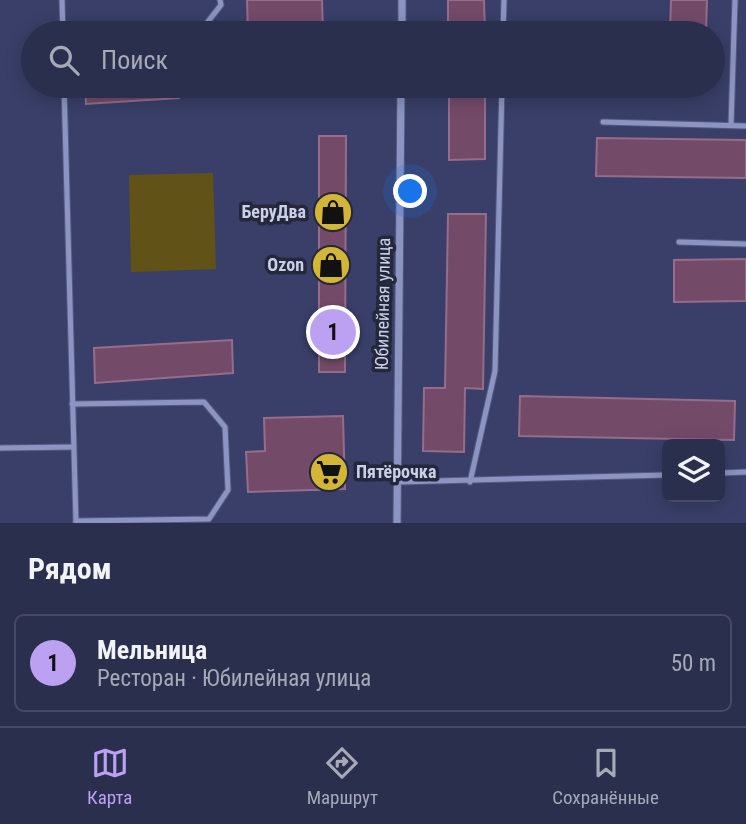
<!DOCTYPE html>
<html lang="ru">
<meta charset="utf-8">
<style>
body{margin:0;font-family:"Roboto Condensed",sans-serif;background:#373b58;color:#f1f3f6}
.controls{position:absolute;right:21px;bottom:21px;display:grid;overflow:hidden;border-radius:10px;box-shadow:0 4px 18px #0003}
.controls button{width:63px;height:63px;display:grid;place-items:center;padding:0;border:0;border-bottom:2px solid #474a66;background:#2b2f4e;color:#f1f3f6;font:35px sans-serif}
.you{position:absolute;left:411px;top:192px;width:24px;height:24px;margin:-18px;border:5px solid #fff;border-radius:50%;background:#1a73e8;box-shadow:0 0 0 10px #1a73e833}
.badge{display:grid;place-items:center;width:46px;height:46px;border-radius:50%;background:#bca0f2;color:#111;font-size:23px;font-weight:700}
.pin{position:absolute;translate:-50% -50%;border:4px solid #fff;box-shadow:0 2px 7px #0006}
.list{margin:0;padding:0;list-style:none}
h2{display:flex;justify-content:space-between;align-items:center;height:91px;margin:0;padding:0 28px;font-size:30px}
h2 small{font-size:23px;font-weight:400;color:#a6a9b6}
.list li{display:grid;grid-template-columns:46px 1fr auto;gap:21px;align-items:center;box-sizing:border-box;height:98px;margin:0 14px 14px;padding:0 14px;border:2px solid #474a66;border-radius:10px}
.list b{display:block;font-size:26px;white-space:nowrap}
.list p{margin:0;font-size:23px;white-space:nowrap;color:#a6a9b6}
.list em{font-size:23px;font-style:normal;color:#a6a9b6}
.icon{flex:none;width:38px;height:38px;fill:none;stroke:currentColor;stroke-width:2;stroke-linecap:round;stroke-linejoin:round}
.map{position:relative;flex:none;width:746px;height:523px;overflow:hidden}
.search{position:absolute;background:#2b2f4e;box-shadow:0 4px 18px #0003;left:21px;right:21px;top:21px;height:77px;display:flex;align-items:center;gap:18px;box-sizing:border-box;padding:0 24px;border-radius:38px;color:#a6a9b6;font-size:26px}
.sheet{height:203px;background:#2b2f4e}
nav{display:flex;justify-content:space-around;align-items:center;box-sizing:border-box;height:98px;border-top:2px solid #474a66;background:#2b2f4e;font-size:19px;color:#a6a9b6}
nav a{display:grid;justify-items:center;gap:4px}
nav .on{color:#bca0f2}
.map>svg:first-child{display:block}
.green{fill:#615317}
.building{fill:#734b69;stroke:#966c8b;stroke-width:2}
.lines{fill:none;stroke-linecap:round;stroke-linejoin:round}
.service-casing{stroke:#575c7e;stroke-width:7}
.minor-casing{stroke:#575c7e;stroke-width:9}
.service{stroke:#8c94c3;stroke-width:5}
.minor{stroke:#8c94c3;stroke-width:7}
.labels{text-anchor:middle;stroke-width:7;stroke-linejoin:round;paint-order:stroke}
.poi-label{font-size:18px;font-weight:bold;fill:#cbd0e9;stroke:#25283b;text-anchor:end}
.street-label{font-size:18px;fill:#cbd0e9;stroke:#25283b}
</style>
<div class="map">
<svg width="746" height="523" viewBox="0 0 746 523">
<rect width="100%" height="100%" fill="#393f68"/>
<!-- green -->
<path class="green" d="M213,173l3,96 -85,3 -2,-97z"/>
<!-- building -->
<g class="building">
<path d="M247,0h75l1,33h-75z"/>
<path d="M448,0h36l1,33h-37z"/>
<path d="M671,0h36l-1,33h-36z"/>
<path d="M85,86h94v12l-93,6z"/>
<path d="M449,86h36v73l-36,1z"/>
<path d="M319,136h27l-1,236h-26z"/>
<path d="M597,138l149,2v38l-150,-2z"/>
<path d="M448,214h38l-3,175 -18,-1 -1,64 -41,-1 1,-63h21z"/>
<path d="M746,259v42l-72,1v-42z"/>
<path d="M232,340l1,33 -138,10 -1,-35z"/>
<path d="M520,396l215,5 -1,39 -215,-4z"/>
<path d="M343,416l2,73 -97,3 -2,-40 19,-1 -1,-33z"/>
</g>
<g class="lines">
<!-- service casing -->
<g class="service-casing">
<g id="service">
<path d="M62,0l1,33"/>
<path d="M199,33l22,-28 -1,-5"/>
<path d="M503,33l1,-33"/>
<path d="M64,86l12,437"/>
<path d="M603,122l143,4"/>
<path d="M731,125l4,-125"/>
<path d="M679,242l67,2"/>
<path d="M72,404l132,-2 21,25 3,63 -19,29 -133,2"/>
<path d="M0,448l73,-1"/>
<path d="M720,473l26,-1"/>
<path d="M397,482l270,-7"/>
<path d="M470,482l25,-111 7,-285"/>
</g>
</g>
<!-- minor casing -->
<g class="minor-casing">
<g id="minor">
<path d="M402,33v-33"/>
<path d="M397,523l4,-437"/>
</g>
</g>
<!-- service -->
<use href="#service" class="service"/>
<!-- minor -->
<use href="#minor" class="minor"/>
</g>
<!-- icons -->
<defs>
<g id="shop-disc" transform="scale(2.0125)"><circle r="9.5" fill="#d3b635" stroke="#25283b"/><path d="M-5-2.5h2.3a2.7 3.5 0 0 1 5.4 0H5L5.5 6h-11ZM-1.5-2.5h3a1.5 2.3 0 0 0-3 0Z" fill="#111"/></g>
<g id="supermarket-disc" transform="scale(2.0125)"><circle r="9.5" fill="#d3b635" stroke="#25283b"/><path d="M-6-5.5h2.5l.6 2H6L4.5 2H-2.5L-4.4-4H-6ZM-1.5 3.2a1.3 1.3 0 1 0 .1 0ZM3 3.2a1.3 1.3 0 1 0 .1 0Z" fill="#111"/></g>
</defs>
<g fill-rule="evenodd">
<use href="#shop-disc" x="333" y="212"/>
<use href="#shop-disc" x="331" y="265"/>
<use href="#supermarket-disc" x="329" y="472"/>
</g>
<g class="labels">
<!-- poi labels -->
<g class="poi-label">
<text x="306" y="218">БеруДва</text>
<text x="304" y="271">Ozon</text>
<text x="356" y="478" text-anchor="start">Пятёрочка</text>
</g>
<!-- street labels -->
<g class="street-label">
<text transform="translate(383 304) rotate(-89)" y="6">Юбилейная улица</text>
</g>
</g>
</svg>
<div class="controls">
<button><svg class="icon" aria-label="layers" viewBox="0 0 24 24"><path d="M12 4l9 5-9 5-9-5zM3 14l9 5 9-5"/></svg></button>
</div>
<div class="you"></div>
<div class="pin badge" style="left:333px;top:332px">1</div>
<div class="search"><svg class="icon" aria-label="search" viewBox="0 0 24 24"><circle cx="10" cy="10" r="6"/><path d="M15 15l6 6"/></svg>Поиск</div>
</div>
<section class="sheet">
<h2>Рядом<small></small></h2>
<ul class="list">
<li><span class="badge">1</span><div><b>Мельница</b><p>Ресторан · Юбилейная улица</p></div><em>50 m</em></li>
</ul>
</section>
<nav>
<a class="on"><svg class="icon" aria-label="map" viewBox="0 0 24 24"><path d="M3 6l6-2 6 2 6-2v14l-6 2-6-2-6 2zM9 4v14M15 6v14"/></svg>Карта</a>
<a><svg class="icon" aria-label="directions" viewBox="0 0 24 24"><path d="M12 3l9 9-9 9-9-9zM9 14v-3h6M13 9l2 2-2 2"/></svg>Маршрут</a>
<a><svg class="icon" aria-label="saved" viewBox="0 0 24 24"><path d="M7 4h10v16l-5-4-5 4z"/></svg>Сохранённые</a>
</nav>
